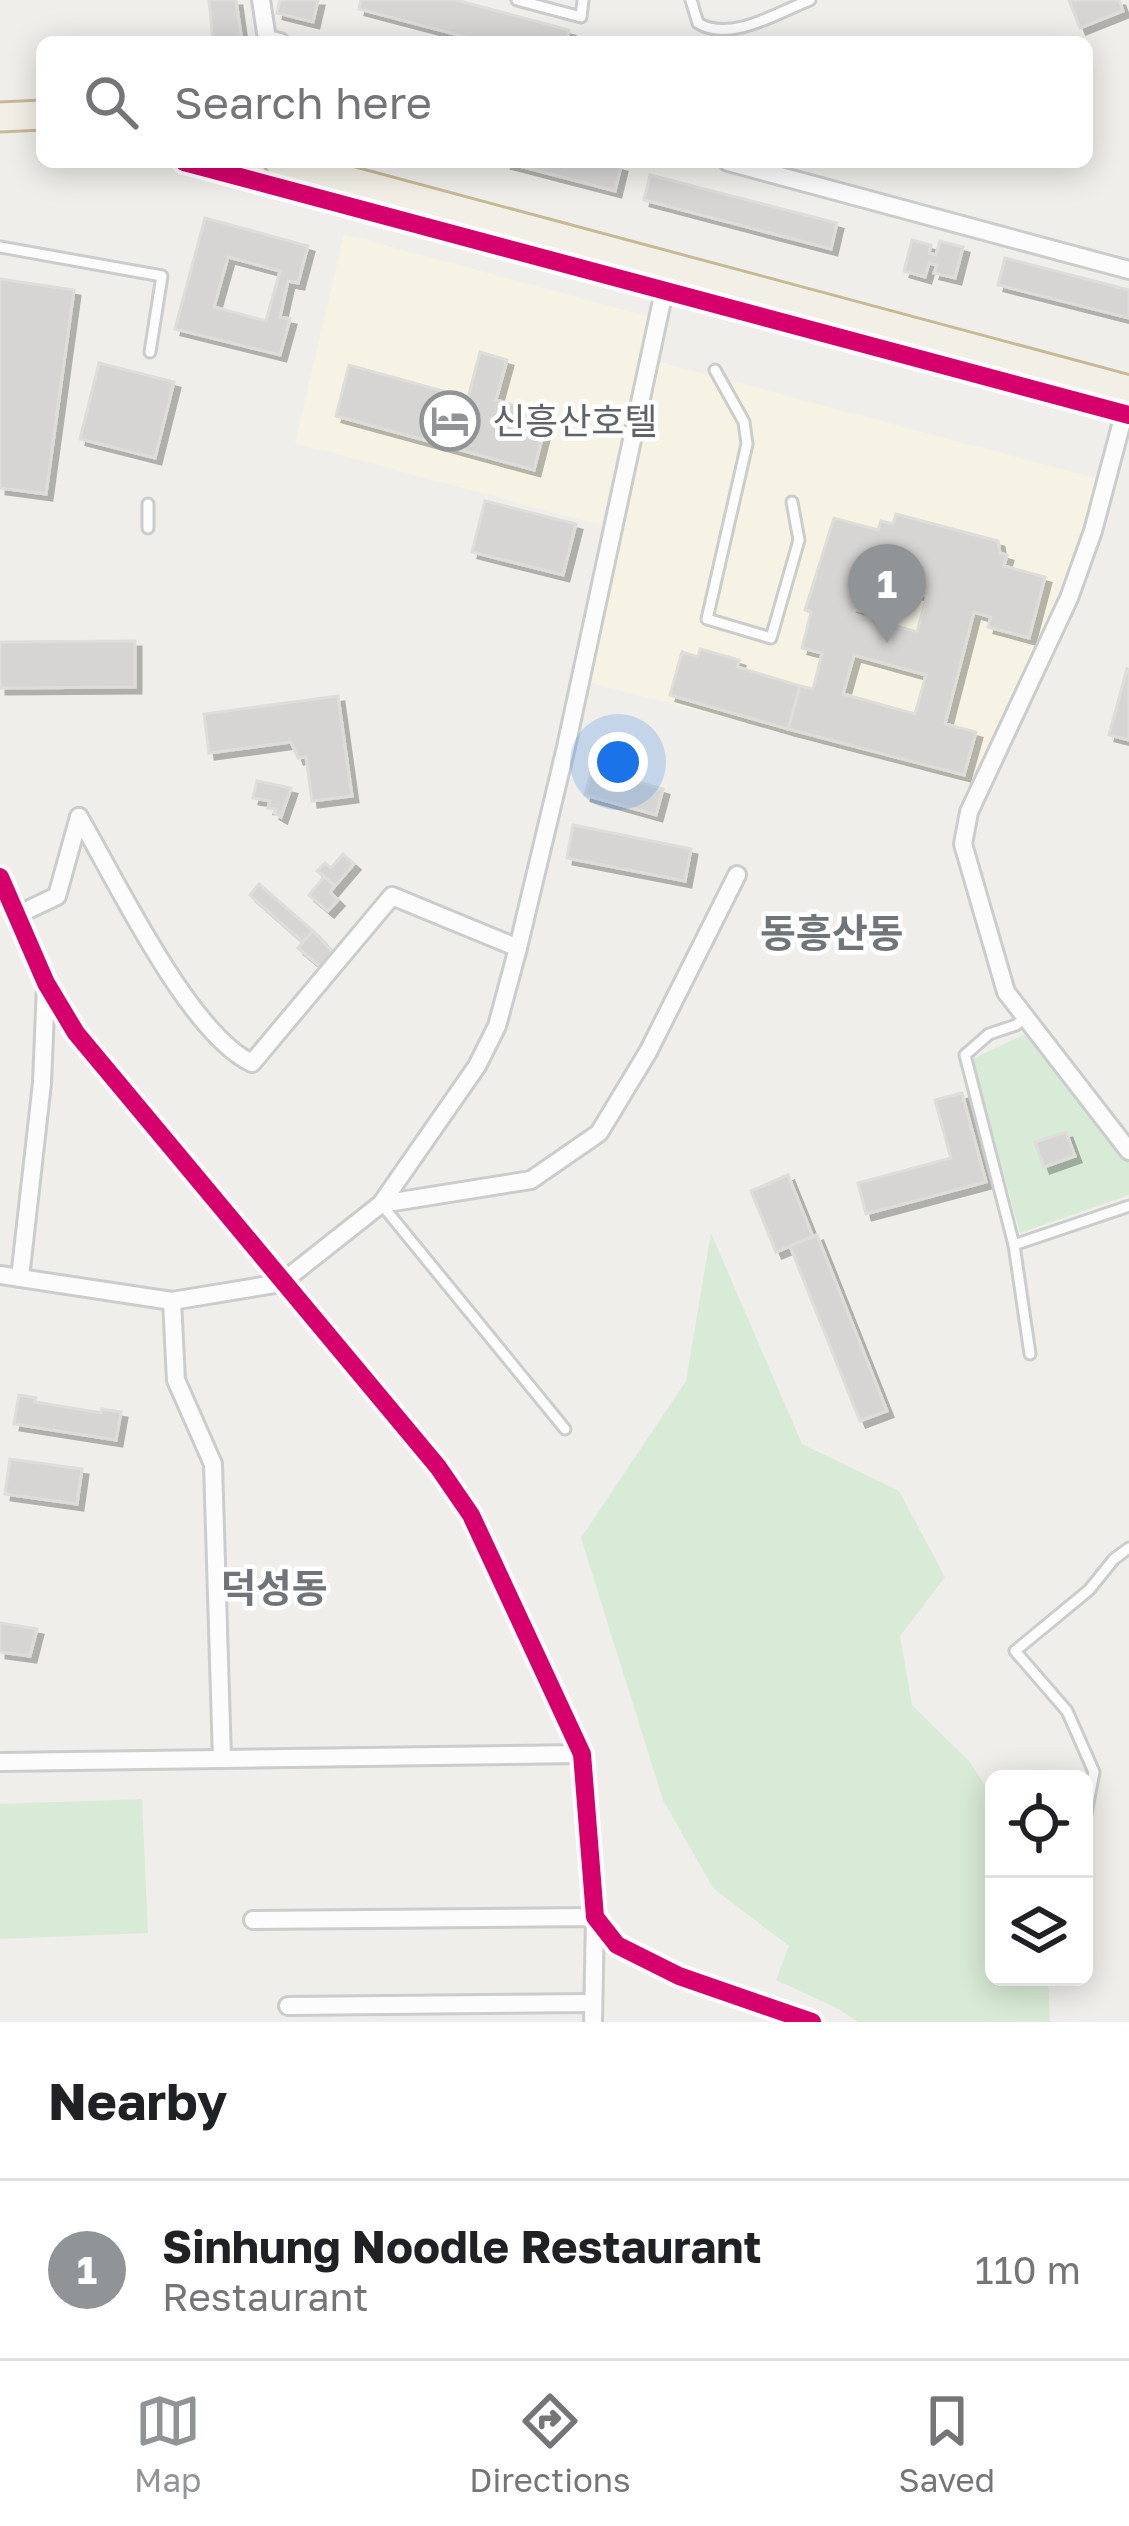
<!DOCTYPE html>
<meta charset="utf-8">
<style>
body{margin:0;font-family:"Golos Text","Noto Sans KR",sans-serif;background:#f2f2f2;color:#202124}
.controls{position:absolute;right:36px;bottom:36px;display:grid;overflow:hidden;border-radius:18px;box-shadow:0 6px 30px #0003}
.controls button{width:108px;height:108px;display:grid;place-items:center;padding:0;border:0;border-bottom:3px solid #e0e0e0;background:#fff;color:#202124;font:60px sans-serif}
.you{position:absolute;left:618px;top:762px;width:42px;height:42px;margin:-30px;border:9px solid #fff;border-radius:50%;background:#1a73e8;box-shadow:0 0 0 18px #1a73e833}
.badge{display:grid;place-items:center;width:78px;height:78px;border-radius:50%;background:#919496;color:#fff;font-size:39px;font-weight:700}
.pin{position:absolute;translate:-50% -99px;filter:drop-shadow(0 3px 6px #0008)}
.pin::after{content:'';position:absolute;top:63px;width:42px;height:36px;background:inherit;clip-path:polygon(0 0,100% 0,50% 100%)}
.list{margin:0;padding:0;list-style:none}
h2{display:flex;justify-content:space-between;align-items:center;height:156px;margin:0;padding:0 48px;font-size:51px}
h2 small{font-size:39px;font-weight:400;color:#757577}
.list li{display:grid;grid-template-columns:78px 1fr auto;gap:36px;align-items:center;box-sizing:border-box;height:180px;padding:0 48px;border-top:3px solid #e0e0e0}
.list b{display:block;font-size:45px;white-space:nowrap}
.list p{margin:0;font-size:39px;white-space:nowrap;color:#757577}
.list em{font-size:39px;font-style:normal;color:#757577}
.icon{flex:none;width:66px;height:66px;fill:none;stroke:currentColor;stroke-width:2;stroke-linecap:round;stroke-linejoin:round}
.map{position:relative;flex:none;width:1129px;height:2022px;overflow:hidden}
.search{position:absolute;background:#fff;box-shadow:0 6px 30px #0003;left:36px;right:36px;top:36px;height:132px;display:flex;align-items:center;gap:30px;box-sizing:border-box;padding:0 42px;border-radius:18px;color:#757577;font-size:45px}
.sheet{height:336px;background:#fff}
nav{display:flex;justify-content:space-around;align-items:center;box-sizing:border-box;height:168px;border-top:3px solid #e0e0e0;background:#fff;font-size:33px;color:#757577}
nav a{display:grid;justify-items:center;gap:6px}
nav .on{color:#919496}
.map>svg:first-child{display:block}
.commercial{fill:#f7f3e4}
.green{fill:#d8ebd6}
.building{fill:#d6d5d3;stroke:#deddd9;stroke-width:3;fill-rule:evenodd;filter:url(#shadow)}
.lines{fill:none;stroke-linecap:round;stroke-linejoin:round}
.service-casing{stroke:#cbcccc;stroke-width:15}
.minor-casing{stroke:#cbcccc;stroke-width:22}
.trunk-casing{stroke:#c8b996;stroke-width:33}
.service{stroke:#fdfcfc;stroke-width:9}
.minor{stroke:#fdfcfc;stroke-width:16}
.trunk{stroke:#f2f0e6;stroke-width:27}
.cycleway-casing{stroke:#fff;stroke-width:26}
.cycleway{stroke:#d6006c;stroke-width:18}
.labels{text-anchor:middle;stroke-width:9;stroke-linejoin:round;paint-order:stroke}
.poi-label{font-size:36px;fill:#5f6368;stroke:#fff;text-anchor:start}
.neighbourhood-label{font-size:39px;font-weight:bold;fill:#70757a;stroke:#fff}
</style>
<div class="map">
<svg width="1129" height="2022" viewBox="0 0 1129 2022">
<defs>
<filter id="shadow"><feDropShadow dx="6" dy="6" stdDeviation="0" flood-color="#0004"/></filter>
</defs>
<rect width="100%" height="100%" fill="#efeeea"/>
<!-- commercial -->
<g class="commercial">
<path d="M344,234l306,83 -49,208 -306,-82z"/>
<path d="M656,361l443,118 -36,106 -89,197 -386,-100z"/>
</g>
<!-- green -->
<g class="green">
<path d="M1030,1032l99,128v35l-109,38 -48,-174z"/>
<path d="M711,1233l91,211 97,47 46,86 -45,59 12,69 58,57 24,38v177h54l2,45h-192l-19,-13 -63,-29 13,-34 -76,-58 -50,-88 -82,-262 105,-157z"/>
<path d="M142,1799l6,134 -148,6v-135z"/>
</g>
<!-- building -->
<g class="building">
<path d="M209,0h27l6,42h-29z"/>
<path d="M280,0h38l-5,22 -36,-9z"/>
<path d="M361,0h95l113,30 -3,12h-81l-126,-33z"/>
<path d="M1069,0h50l4,11 -43,17z"/>
<path d="M504,162h102l15,4 -6,25z"/>
<path d="M650,175l187,48 -6,26 -187,-49z"/>
<path d="M205,218l103,28 -10,37 -10,-2 -8,36 10,2 -10,36 -105,-26zM228,257l52,14 -14,50 -52,-14z"/>
<path d="M912,240l19,5 -2,8 7,2 4,-14 23,6 -8,31 -21,-5 3,-8 -8,-2 -4,14 -21,-6z"/>
<path d="M1005,258l124,32v28l-131,-33z"/>
<path d="M0,279l74,11 -28,204 -46,-6z"/>
<path d="M480,352l27,8 -11,40 52,15 -14,55 -198,-54 13,-51 119,33z"/>
<path d="M99,363l75,19 -19,76 -75,-19z"/>
<path d="M485,501l91,23 -13,51 -91,-23z"/>
<path d="M896,514l102,27 2,12 7,2 -3,11 41,11 -16,61 -41,-11 3,-10 -17,-5 -29,112 31,8 -12,43 -176,-46 12,-43 13,3 9,-36 -20,-5 9,-36 -6,-2 29,-92 44,12 3,-9 12,3zM866,573l10,3 -1,5 52,15 -10,36 -64,-18 2,-5 6,2zM854,655l72,20 -11,39 -72,-20z"/>
<path d="M135,641v46l-135,1v-46z"/>
<path d="M700,649l39,11 -2,7 63,19 -12,43 -118,-34 12,-43 16,5z"/>
<path d="M1127,669l2,1v70l-20,-5z"/>
<path d="M338,696l14,100 -40,5 -6,-44 -8,1 -7,-16 -82,11 -5,-39z"/>
<path d="M592,769l71,20 -7,26 -71,-20z"/>
<path d="M257,781l34,7 -10,29 -7,-4 2,-4 -8,-1 2,-7 -17,-3z"/>
<path d="M573,825l118,24 -6,32 -118,-23z"/>
<path d="M343,854l11,10 -19,22 -18,-15 8,-8 6,5z"/>
<path d="M324,877l11,9 -5,6 8,8 -10,11 -19,-16z"/>
<path d="M259,884l54,47 -10,11 -53,-47z"/>
<path d="M313,931l22,24 -12,14 -25,-21z"/>
<path d="M962,1093l24,89 -120,32 -8,-31 93,-25 -16,-58z"/>
<path d="M1066,1132l9,24 -31,11 -9,-25z"/>
<path d="M788,1175l25,62 -37,15 -25,-61z"/>
<path d="M817,1235l70,176 -27,10 -70,-175z"/>
<path d="M19,1395l17,3 -1,4 66,11 1,-4 19,3 -5,28 -102,-16z"/>
<path d="M10,1459l72,10 -5,35 -72,-10z"/>
<path d="M0,1623l37,6 -7,27 -30,-4z"/>
</g>
<g class="lines">
<!-- service casing -->
<g class="service-casing">
<g id="service">
<path d="M517,0l64,17 2,-17"/>
<path d="M691,0l7,23c33,20 80,-11 112,-23"/>
<path d="M0,247l162,29 -12,76"/>
<path d="M715,370l29,52 3,22 -40,175 64,19 28,-98 -7,-38"/>
<path d="M148,528v-24"/>
<path d="M1026,1017l-10,8 -27,9 -24,21 49,190 16,109"/>
<path d="M382,1205l183,224"/>
<path d="M1014,1245l115,-39"/>
<path d="M1084,1824l10,-52 -27,-61 -52,-60 74,-61 25,-31 15,-11"/>
</g>
</g>
<!-- minor casing -->
<g class="minor-casing">
<g id="minor">
<path d="M261,0l6,39 13,3"/>
<path d="M728,162l401,108"/>
<path d="M1129,395l-36,136 -24,67 -100,214 -6,32 43,148 123,159"/>
<path d="M79,817c37,63 110,217 173,246l140,-167 126,52"/>
<path d="M0,877l46,106 30,50 362,434 33,48 111,239 13,163 22,28 62,31 133,46"/>
<path d="M17,915l40,-19 22,-79"/>
<path d="M381,1204l150,-24 68,-47 49,-81 89,-177"/>
<path d="M0,1275l172,26 109,-18 100,-79 96,-138 20,-40 21,-78 48,-201 103,-479"/>
<path d="M20,1278l22,-195 4,-97"/>
<path d="M172,1301l4,79 37,84 9,295"/>
<path d="M0,1762l582,-8"/>
<path d="M253,1920l342,-3 -2,105"/>
<path d="M288,2006l305,-3"/>
</g>
</g>
<!-- trunk casing -->
<g class="trunk-casing">
<g id="trunk">
<path d="M0,117l42,-2"/>
<path d="M279,162l850,228"/>
</g>
</g>
<!-- service -->
<use href="#service" class="service"/>
<!-- minor -->
<use href="#minor" class="minor"/>
<!-- trunk -->
<use href="#trunk" class="trunk"/>
<!-- cycleway casing -->
<g class="cycleway-casing">
<g id="cycleway">
<path d="M184,162l945,253"/>
<path d="M0,877l46,106 30,50 362,434 33,48 111,239 13,163 22,28 62,31 133,46"/>
</g>
</g>
<!-- cycleway -->
<use href="#cycleway" class="cycleway"/>
</g>
<!-- icons -->
<defs>
<g id="hotel-ring" transform="scale(3)"><circle r="9.5" fill="#fff" stroke="#919496" stroke-width="1.5"/><path d="M-6-4.5h1.5V1H6V5H4.5V3h-9V5H-6ZM-4 0a1.8 1.8 0 1 1 3.6 0ZM.5 0V-2.5h3Q6-2.5 6 0Z" fill="#919496"/></g>
</defs>
<g fill-rule="evenodd">
<use href="#hotel-ring" x="450" y="421"/>
</g>
<g class="labels">
<!-- poi labels -->
<g class="poi-label">
<text x="492" y="434">신흥산호텔</text>
</g>
<!-- neighbourhood labels -->
<g class="neighbourhood-label">
<text x="832" y="947">동흥산동</text>
<text x="274" y="1602">덕성동</text>
</g>
</g>
</svg>
<div class="controls">
<button><svg class="icon" aria-label="locate" viewBox="0 0 24 24"><circle cx="12" cy="12" r="6"/><path d="M12 2v4M12 18v4M2 12h4M18 12h4"/></svg></button>
<button><svg class="icon" aria-label="layers" viewBox="0 0 24 24"><path d="M12 4l9 5-9 5-9-5zM3 14l9 5 9-5"/></svg></button>
</div>
<div class="you"></div>
<div class="pin badge" style="left:887px;top:643px">1</div>
<div class="search"><svg class="icon" aria-label="search" viewBox="0 0 24 24"><circle cx="10" cy="10" r="6"/><path d="M15 15l6 6"/></svg>Search here</div>
</div>
<section class="sheet">
<h2>Nearby<small></small></h2>
<ul class="list">
<li><span class="badge">1</span><div><b>Sinhung Noodle Restaurant</b><p>Restaurant</p></div><em>110 m</em></li>
</ul>
</section>
<nav>
<a class="on"><svg class="icon" aria-label="map" viewBox="0 0 24 24"><path d="M3 6l6-2 6 2 6-2v14l-6 2-6-2-6 2zM9 4v14M15 6v14"/></svg>Map</a>
<a><svg class="icon" aria-label="directions" viewBox="0 0 24 24"><path d="M12 3l9 9-9 9-9-9zM9 14v-3h6M13 9l2 2-2 2"/></svg>Directions</a>
<a><svg class="icon" aria-label="saved" viewBox="0 0 24 24"><path d="M7 4h10v16l-5-4-5 4z"/></svg>Saved</a>
</nav>
